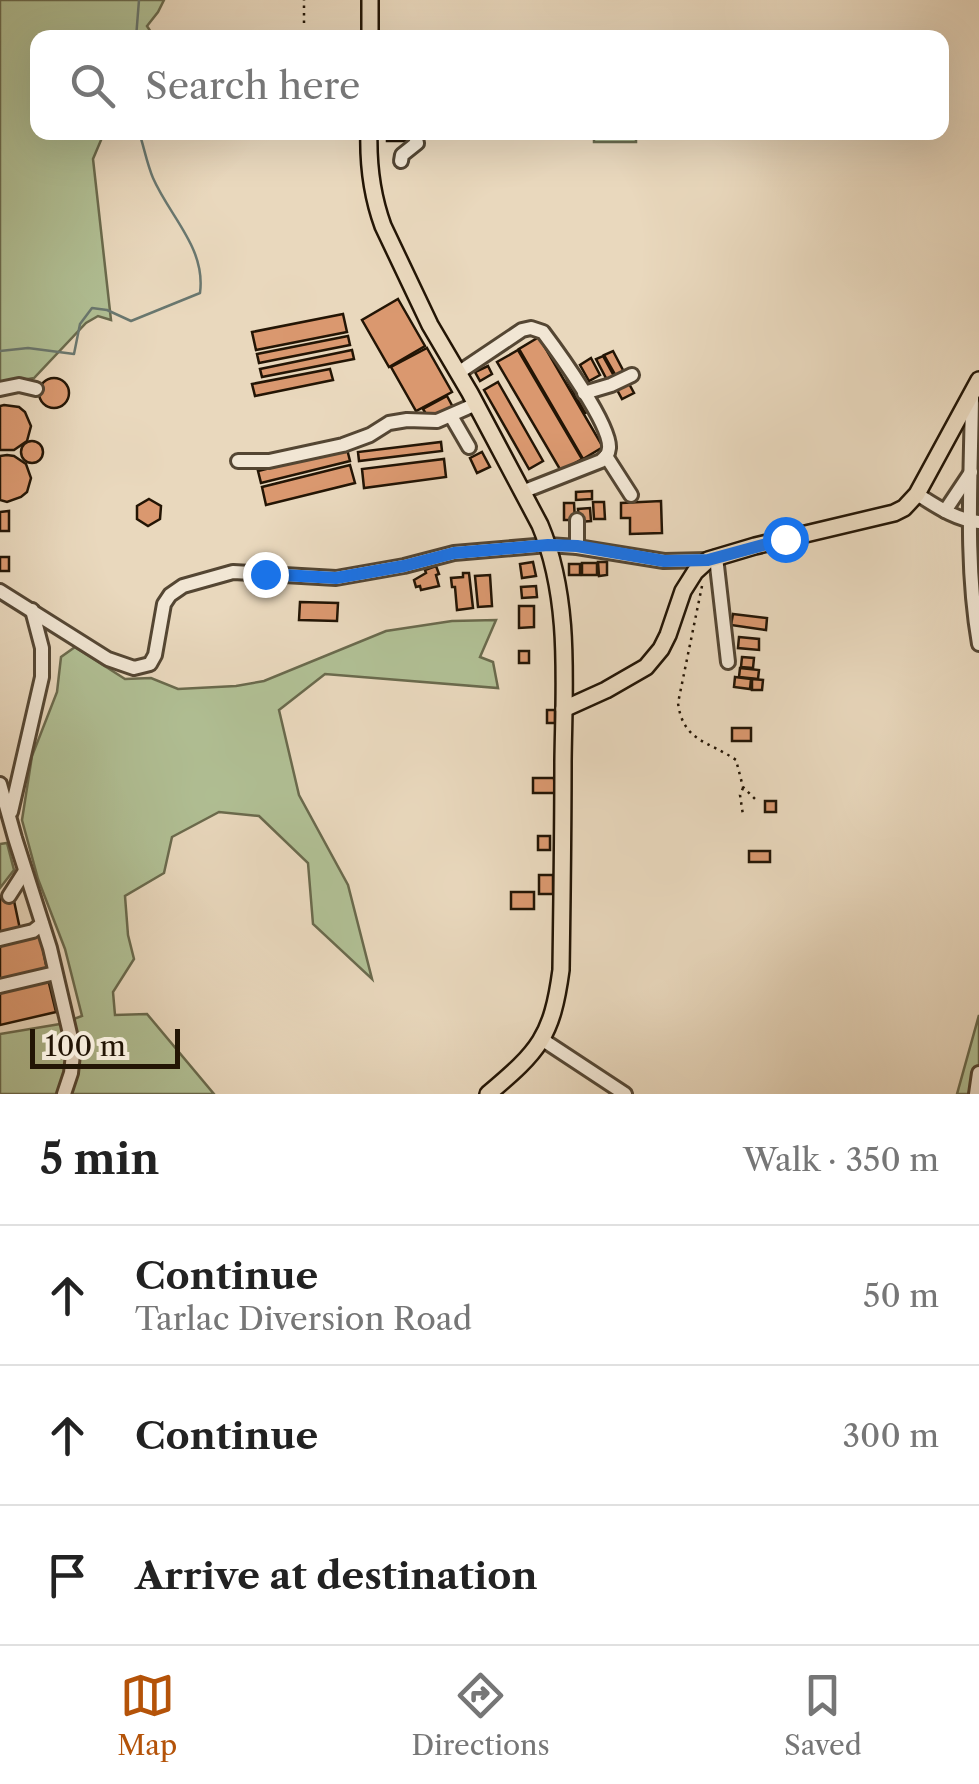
<!DOCTYPE html>
<meta charset="utf-8">
<style>
body{margin:0;font-family:"Libre Caslon Text",serif;background:#f2f2f2;color:#222}
.scale{position:absolute;left:30px;bottom:25px;width:150px;box-sizing:border-box;padding-left:10px;border:5px solid #231505;border-top:0;font-size:28px;line-height:35px;white-space:nowrap;color:#231505;-webkit-text-stroke:8px #f1e6d4;paint-order:stroke}
.stop{position:absolute;width:30px;height:30px;margin:-22px;border:8px solid #1a73e8;border-radius:50%;background:#fff}
.stop.end{background:#1a73e8;border-color:#fff;box-shadow:0 2px 10px #0008}
.list{margin:0;padding:0;list-style:none}
h2{display:flex;justify-content:space-between;align-items:center;height:130px;margin:0;padding:0 40px;font-size:42px}
h2 small{font-size:32px;font-weight:400;color:#767676}
.list li{display:grid;grid-template-columns:65px 1fr auto;gap:30px;align-items:center;box-sizing:border-box;height:140px;padding:0 40px;border-top:2px solid #e0e0e0}
.list b{display:block;font-size:38px;white-space:nowrap}
.list p{margin:0;font-size:32px;white-space:nowrap;color:#767676}
.list em{font-size:32px;font-style:normal;color:#767676}
.icon{flex:none;width:55px;height:55px;fill:none;stroke:currentColor;stroke-width:2;stroke-linecap:round;stroke-linejoin:round}
.map{position:relative;flex:none;width:979px;height:1094px;overflow:hidden}
.search{position:absolute;background:#fff;box-shadow:0 10px 40px #0002;left:30px;right:30px;top:30px;height:110px;display:flex;align-items:center;gap:25px;box-sizing:border-box;padding:0 35px;border-radius:20px;color:#767676;font-size:38px}
.sheet{height:550px;background:#fff}
nav{display:flex;justify-content:space-around;align-items:center;box-sizing:border-box;height:140px;border-top:2px solid #e0e0e0;background:#fff;font-size:28px;color:#767676}
nav a{display:grid;justify-items:center;gap:5px}
nav .on{color:#b45309}
.map>svg:first-child{display:block}
.green{fill:#b1c095;stroke:#6a6a4d;stroke-width:2.5}
.lines{fill:none;stroke-linecap:round;stroke-linejoin:round}
.stream{stroke:#69776f;stroke-width:2.5}
.building{fill:#da986f;stroke:#231505;stroke-width:2.5}
.minor-casing{stroke:#544633;stroke-width:18}
.major-casing{stroke:#231505;stroke-width:20}
.path{stroke:#231505;stroke-width:2.5;stroke-dasharray:2.5 5;stroke-linecap:butt}
.minor{stroke:#f1e6d4;stroke-width:12}
.major{stroke:#e9d8bd;stroke-width:15}
.route{stroke:#1a73e8;stroke-width:12}
</style>
<div class="map">
<svg width="979" height="1094" viewBox="0 0 979 1094">
<rect width="100%" height="100%" fill="#e9d8bd"/>
<filter id="stains"><feTurbulence type="fractalNoise" baseFrequency=".002" numOctaves="4"/><feColorMatrix values="0 0 0 0 .2 0 0 0 0 .09 0 0 0 0 .02 0 0 0 .5 -.17"/></filter>
<radialGradient id="worn" r=".72"><stop offset=".6" stop-color="#630" stop-opacity="0"/><stop offset="1" stop-color="#630" stop-opacity=".3"/></radialGradient>
<!-- green -->
<g class="green">
<path d="M0,0h164l-6,12 -11,14 7,11 -116,1v94l66,1 -11,26 18,161 -13,-4 -12,7 -52,55 -34,6z"/>
<rect x="594" y="133" width="42" height="9"/>
<path d="M496,620l-16,37 13,5 5,26 -173,-14 -46,36 20,85 49,90 24,94 -59,-55 -5,-61 -49,-47 -40,-4 -47,25 -8,36 -39,23 3,39 6,24 -21,33 2,23 32,-1 67,80h-214v-60l60,-10 22,-8 -17,-67 -27,-70 -16,-59 10,-64 25,-64 4,-35 14,-10 50,32 26,-1 27,11 58,-3 28,-5 122,-50 66,-10z"/>
<path d="M7,843l7,27 -14,18v-44z"/>
<path d="M979,1015v79h-22z"/>
</g>
<g class="lines">
<!-- stream -->
<g class="stream">
<path d="M136,38l3,-38"/>
<path d="M0,351l28,-3 46,6 6,-30 12,-16 15,2 24,11 69,-28c6,-45 -30,-76 -47,-115 -6,-14 -9,-31 -14,-46"/>
</g>
</g>
<!-- building -->
<g class="building">
<rect x="387" y="132" width="23" height="9"/>
<path d="M398,299l27,47 -36,21 -27,-47z"/>
<path d="M343,314l4,18 -91,18 -4,-18z"/>
<path d="M348,336l2,9 -91,18 -2,-9z"/>
<path d="M539,337l64,110 -20,12 -64,-110z"/>
<path d="M427,348l25,44 -36,19 -25,-44z"/>
<path d="M352,350l2,9 -92,18 -2,-8z"/>
<path d="M518,350l64,109 -21,12 -64,-109z"/>
<path d="M613,351l11,21 -8,4 -12,-21z"/>
<path d="M603,356l11,20 -7,4 -11,-21z"/>
<path d="M591,358l9,17 -11,6 -9,-16z"/>
<path d="M488,366l4,8 -12,7 -5,-9z"/>
<path d="M330,369l3,11 -78,16 -3,-12z"/>
<circle cx="54" cy="393" r="15"/>
<path d="M571,378l19,33 -5,2 -18,-33z"/>
<path d="M627,380l7,13 -12,6 -7,-13z"/>
<path d="M498,382l45,79 -14,8 -45,-79z"/>
<path d="M447,396l8,15 -26,8 -6,-10z"/>
<path d="M4,405l15,2 6,5 6,14 -4,15 -13,9h-14v-44z"/>
<circle cx="32" cy="452" r="11"/>
<path d="M441,442l1,9 -83,10 -1,-9z"/>
<path d="M347,449l3,12 -89,22 -3,-12z"/>
<path d="M482,452l8,15 -13,6 -7,-15z"/>
<path d="M7,455l7,1 12,8 5,14 -4,14 -6,5 -14,5 -7,-2v-44z"/>
<path d="M444,459l2,18 -82,11 -2,-19z"/>
<path d="M350,465l5,18 -89,22 -4,-18z"/>
<path d="M592,491v8l-16,1v-8z"/>
<path d="M149,499l12,7 -1,13 -12,7 -11,-7v-13z"/>
<path d="M661,501l1,32 -32,1v-16h-9v-15z"/>
<path d="M593,502h11l1,17h-11z"/>
<path d="M564,503h10l1,17h-11z"/>
<path d="M590,508l1,13 -12,1 -1,-13z"/>
<path d="M9,511v20h-9v-19z"/>
<rect x="0" y="557" width="9" height="14"/>
<path d="M533,562l3,14 -14,2 -2,-14z"/>
<path d="M598,562h9v13l-8,1z"/>
<rect x="582" y="563" width="15" height="12"/>
<rect x="569" y="564" width="11" height="11"/>
<path d="M436,566l3,8 -3,1 3,11 -18,4 -1,-4 -4,1 -2,-7 12,-7 -1,-3z"/>
<path d="M463,573h6l4,35 -16,2 -2,-23h-3l-1,-9 12,-1z"/>
<path d="M490,575l2,31 -14,1 -3,-31z"/>
<path d="M536,586l1,11 -15,1 -1,-11z"/>
<path d="M300,602l38,1 -1,18 -38,-1z"/>
<path d="M519,606h15v21l-15,1z"/>
<path d="M733,614l34,4 -1,12 -35,-5z"/>
<path d="M739,637l20,2v11l-21,-2z"/>
<rect x="519" y="651" width="10" height="12"/>
<path d="M742,657l12,1 -1,10 -12,-1z"/>
<path d="M740,668l19,2 -1,9 -19,-2z"/>
<path d="M735,677l16,2 -1,10 -16,-2z"/>
<path d="M752,679l11,1 -1,10h-10z"/>
<rect x="547" y="710" width="8" height="13"/>
<rect x="732" y="728" width="19" height="13"/>
<path d="M533,778h21l1,15h-22z"/>
<rect x="765" y="801" width="11" height="11"/>
<rect x="538" y="836" width="12" height="14"/>
<rect x="749" y="851" width="21" height="11"/>
<rect x="539" y="875" width="14" height="19"/>
<rect x="511" y="892" width="23" height="17"/>
<path d="M13,896l8,38 -21,4v-40z"/>
<path d="M39,931l8,38 -47,11v-37z"/>
<path d="M48,979l8,33 -56,13v-35z"/>
</g>
<g class="lines">
<!-- minor casing -->
<g class="minor-casing">
<g id="minor">
<path d="M401,161l1,-6 15,-12 -3,-11"/>
<path d="M458,373l64,-43 9,-2 12,4c15,20 68,93 66,116 -1,8 -3,8 -8,13l-79,31"/>
<path d="M0,389l19,-4 17,4"/>
<path d="M584,393l27,-8 21,-10"/>
<path d="M972,397c-1,82 -7,166 7,247"/>
<path d="M451,416l18,31"/>
<path d="M606,456l25,39"/>
<path d="M238,461h31l74,-16 27,-10 19,-12 18,-3 30,1 39,-17"/>
<path d="M917,494c19,12 39,26 62,28"/>
<path d="M945,511l26,-39"/>
<path d="M577,520v27"/>
<path d="M716,557l12,105"/>
<path d="M0,591l108,68 26,9 16,-4 5,-9 9,-51 6,-9 13,-9 50,-14 103,6 68,-12 50,-13 94,-8 29,2 87,14 44,-1"/>
<path d="M0,784l15,54 35,110 21,90 2,16 -2,19 -7,21"/>
<path d="M11,812l31,-135v-29l-10,-38"/>
<path d="M9,896l16,-25"/>
<path d="M0,939l33,-8 9,-7"/>
<path d="M0,986l55,-13"/>
<path d="M543,1040l82,54"/>
<path d="M976,1094l3,-21"/>
</g>
</g>
<!-- major casing -->
<g class="major-casing">
<g id="major">
<path d="M370,38v-38"/>
<path d="M369,132c-1,33 3,64 14,94l47,99 40,68 70,132c31,74 24,158 23,236 0,70 -1,139 -2,209 -9,67 -22,81 -73,124"/>
<path d="M564,709l42,-19 40,-23 15,-18 7,-14 15,-44 12,-19 13,-12 47,-14 139,-33 10,-5 13,-14 62,-114"/>
</g>
</g>
<!-- path -->
<g class="path">
<path d="M304,23v-23"/>
<path d="M702,586l-24,117c5,39 31,38 58,57l7,27 14,14"/>
<path d="M743,788l-3,7 3,20"/>
</g>
<!-- minor -->
<use href="#minor" class="minor"/>
<!-- major -->
<use href="#major" class="major"/>
</g>
<g class="lines">
<!-- route -->
<path class="route" d="M265,574l71,4 68,-12 50,-13 94,-8 29,1 87,15 44,-1 77,-21"/>
</g>
<rect width="100%" height="100%" filter="url(#stains)"/>
<rect width="100%" height="100%" fill="url(#worn)"/>
</svg>
<div class="scale">100 m</div>
<div class="stop" style="left:785px;top:539px"></div>
<div class="stop end" style="left:265px;top:574px"></div>
<div class="search"><svg class="icon" aria-label="search" viewBox="0 0 24 24"><circle cx="10" cy="10" r="6"/><path d="M15 15l6 6"/></svg>Search here</div>
</div>
<section class="sheet">
<h2>5 min<small>Walk · 350 m</small></h2>
<ul class="list">
<li><svg class="icon" aria-label="ahead" viewBox="0 0 24 24"><path d="M12 20V5M6 11l6-6 6 6"/></svg><div><b>Continue</b><p>Tarlac Diversion Road</p></div><em>50 m</em></li>
<li><svg class="icon" aria-label="ahead" viewBox="0 0 24 24"><path d="M12 20V5M6 11l6-6 6 6"/></svg><div><b>Continue</b></div><em>300 m</em></li>
<li><svg class="icon" aria-label="arrive" viewBox="0 0 24 24"><path d="M6 21V4h12l-3 4 3 4H6"/></svg><div><b>Arrive at destination</b></div></li>
</ul>
</section>
<nav>
<a class="on"><svg class="icon" aria-label="map" viewBox="0 0 24 24"><path d="M3 6l6-2 6 2 6-2v14l-6 2-6-2-6 2zM9 4v14M15 6v14"/></svg>Map</a>
<a><svg class="icon" aria-label="directions" viewBox="0 0 24 24"><path d="M12 3l9 9-9 9-9-9zM9 14v-3h6M13 9l2 2-2 2"/></svg>Directions</a>
<a><svg class="icon" aria-label="saved" viewBox="0 0 24 24"><path d="M7 4h10v16l-5-4-5 4z"/></svg>Saved</a>
</nav>
